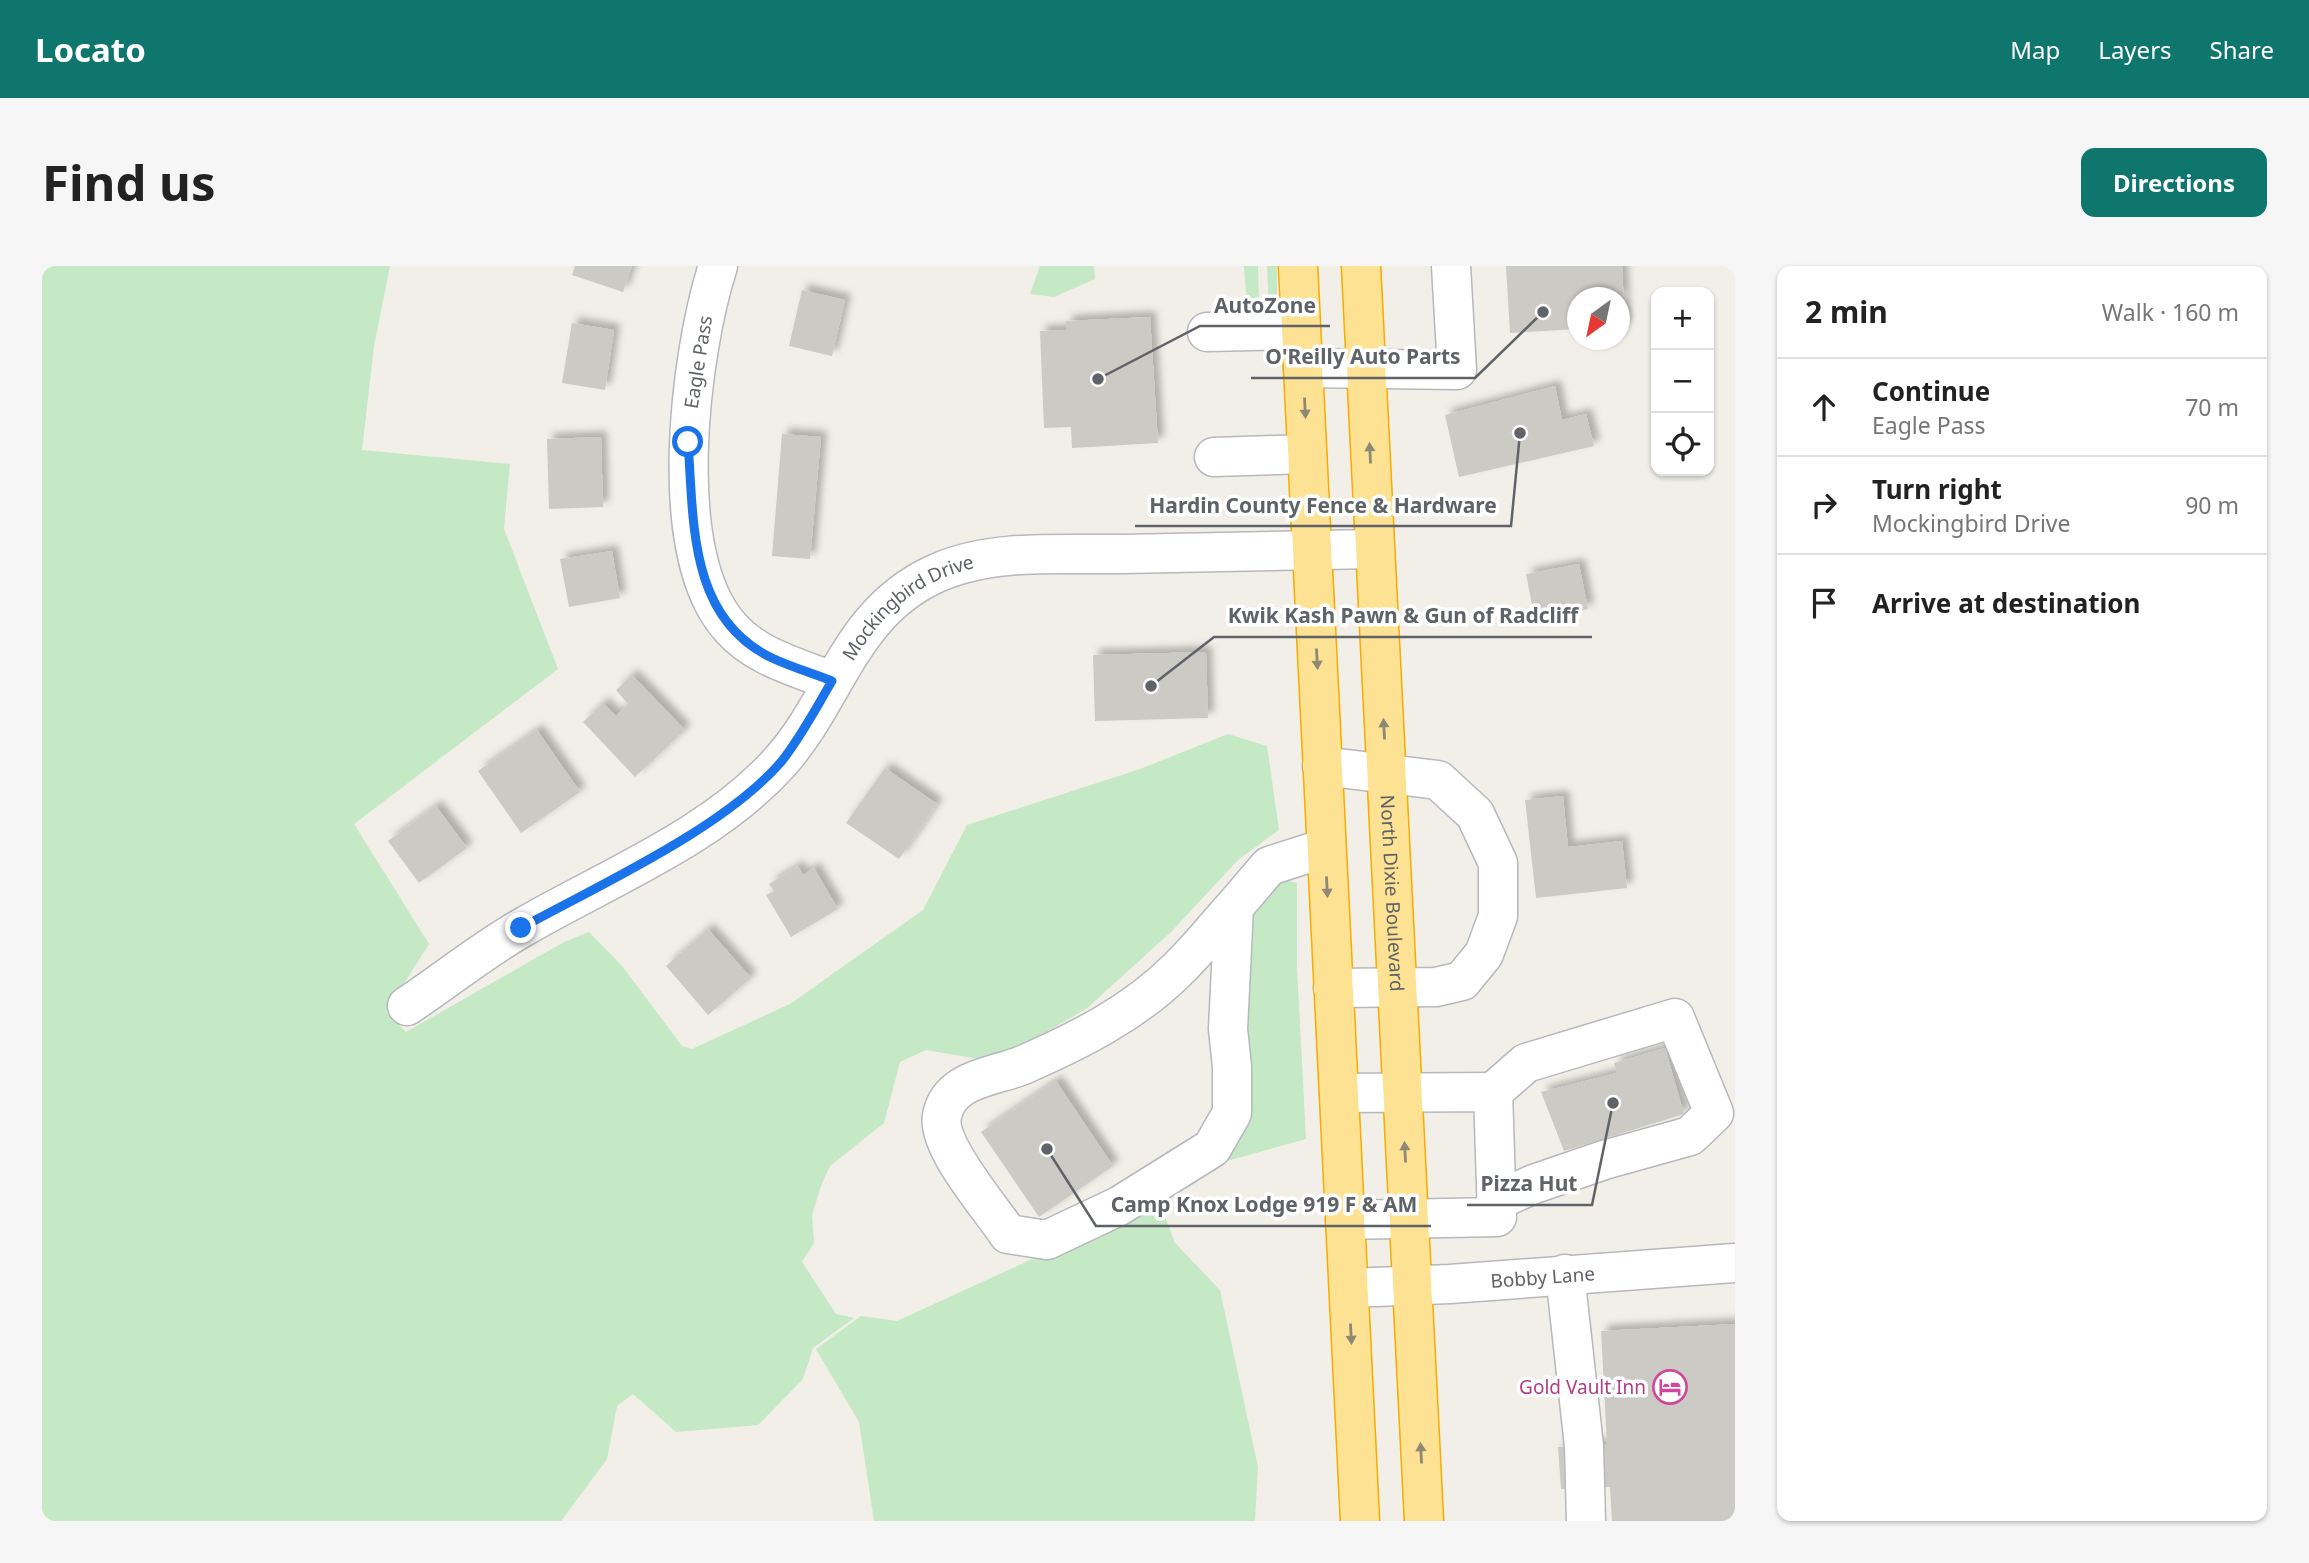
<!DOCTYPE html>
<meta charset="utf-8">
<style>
body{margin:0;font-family:"Noto Sans",sans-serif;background:#f6f6f6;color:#222}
.controls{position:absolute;right:21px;top:21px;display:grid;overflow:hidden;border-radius:14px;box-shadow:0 2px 5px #0004}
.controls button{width:63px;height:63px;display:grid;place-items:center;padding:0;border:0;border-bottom:2px solid #e0e0e0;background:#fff;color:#222;font:35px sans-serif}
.compass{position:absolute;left:1525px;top:21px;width:63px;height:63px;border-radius:50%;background:#fff;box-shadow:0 2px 5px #0004;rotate:213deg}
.stop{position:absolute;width:21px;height:21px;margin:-16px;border:5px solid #1a73e8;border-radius:50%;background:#fff}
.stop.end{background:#1a73e8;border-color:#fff;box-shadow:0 2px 7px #0008}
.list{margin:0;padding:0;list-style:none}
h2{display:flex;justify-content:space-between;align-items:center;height:91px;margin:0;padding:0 28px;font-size:30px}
h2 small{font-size:23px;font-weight:400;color:#767676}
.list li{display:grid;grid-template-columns:46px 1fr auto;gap:21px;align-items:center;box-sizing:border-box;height:98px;padding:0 28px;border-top:2px solid #e0e0e0}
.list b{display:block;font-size:26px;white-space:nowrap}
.list p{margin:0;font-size:23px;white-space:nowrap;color:#767676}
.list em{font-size:23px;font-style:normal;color:#767676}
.icon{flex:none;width:38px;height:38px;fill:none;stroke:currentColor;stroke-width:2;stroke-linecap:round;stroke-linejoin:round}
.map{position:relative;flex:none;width:1693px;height:1255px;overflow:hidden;border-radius:14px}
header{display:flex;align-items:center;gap:42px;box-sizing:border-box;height:98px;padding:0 35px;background:#0f766e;color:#fff}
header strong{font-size:33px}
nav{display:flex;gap:38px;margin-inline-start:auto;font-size:24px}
.intro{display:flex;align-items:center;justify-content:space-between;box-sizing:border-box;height:168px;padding:0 42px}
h1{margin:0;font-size:49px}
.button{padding:18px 32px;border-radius:14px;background:#0f766e;color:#fff;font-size:24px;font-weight:700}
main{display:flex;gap:42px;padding:0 42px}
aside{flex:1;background:#fff;border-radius:14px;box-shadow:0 2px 5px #0004}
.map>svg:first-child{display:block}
.green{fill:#c5e8c5}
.building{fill:#cccac5;filter:url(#shadow)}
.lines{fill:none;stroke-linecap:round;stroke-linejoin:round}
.minor-casing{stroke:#b5b8bc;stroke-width:41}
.highway-casing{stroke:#f9ab00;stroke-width:41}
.minor{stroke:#fff;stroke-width:38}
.highway{stroke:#fde293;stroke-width:38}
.oneway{fill:#8e8975}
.route{stroke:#1a73e8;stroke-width:9}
.labels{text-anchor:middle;stroke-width:7;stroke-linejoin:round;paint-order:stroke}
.street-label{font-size:19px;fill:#5f6368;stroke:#fff}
.hotel-label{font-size:19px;fill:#b23c85;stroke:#fff;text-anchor:end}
.leader{fill:none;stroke:#5f6368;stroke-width:2.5}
.callout-dot{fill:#5f6368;stroke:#fff;stroke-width:2.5}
.callout-label{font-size:21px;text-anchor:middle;font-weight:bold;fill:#5f6368;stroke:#fff;stroke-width:7;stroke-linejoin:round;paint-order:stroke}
</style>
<header>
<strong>Locato</strong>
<nav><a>Map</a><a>Layers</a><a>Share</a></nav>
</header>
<div class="intro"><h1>Find us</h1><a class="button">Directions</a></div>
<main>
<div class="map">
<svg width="1693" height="1255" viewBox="0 0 1693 1255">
<defs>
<filter id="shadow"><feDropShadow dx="6" dy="-6" stdDeviation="3.5" flood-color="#0004"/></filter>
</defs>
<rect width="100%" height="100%" fill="#f1efe8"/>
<!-- green -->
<g class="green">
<path d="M0,0h348l-16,80 -12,104 148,14 -6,65 54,140 -204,155 75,120 -43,68 20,20 158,-90 25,-10 33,34 60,80 10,3 98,-45 133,-94 44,-85 173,-56 88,-35 39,12 12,84 -41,30 -67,72 -85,77 -66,38 -36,13 -58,-10 -26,12 -16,61 -54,43 -8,17 -10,32 2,28 -12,19 34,52 18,4 -41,30 -10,31 -45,46 -82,7 -43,-38 -16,12 -10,53 -46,62h-519z"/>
<path d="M998,0h54l1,13 -41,18 -24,-3z"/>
<path d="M1202,0h14l1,40 -13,-12z"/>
<path d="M1225,0h10v33l-8,7z"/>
<path d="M1235,612l20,5v84l9,172 -86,24 34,-252z"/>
<path d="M1117,935l16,42 45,47 38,177 -3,54h-381l-15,-99 -43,-73 45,-33 36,5z"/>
</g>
<!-- building -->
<g class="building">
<path d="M533,0h57l-9,26 -51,-17z"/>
<path d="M1464,0h116l3,61h-6v-29h-42v31l-67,4z"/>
<path d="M760,24l43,10 -13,56 -43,-10z"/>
<path d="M1108,51l8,126 -86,5 -1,-21 -27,1 -4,-97 26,-1v-9z"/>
<path d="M530,57l42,7 -9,60 -43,-7z"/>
<path d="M1513,120l7,34 24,-6 8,32 -135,31 -14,-62z"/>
<path d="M740,168l39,3 -11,122 -38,-3z"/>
<path d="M559,171l2,70 -54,2 -2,-70z"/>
<path d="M570,285l8,47 -51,9 -9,-48z"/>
<path d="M1537,298l9,45 -53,11 -9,-46z"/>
<path d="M1164,386l2,66 -113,3 -2,-66z"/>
<path d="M590,409l53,55 -50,47 -52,-55 20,-19 13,13 12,-12 -12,-14z"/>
<path d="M495,464l43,62 -59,41 -43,-62z"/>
<path d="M843,502l52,36 -38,55 -53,-36z"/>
<path d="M1521,530l5,51 54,-6 5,47 -91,10 -11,-98z"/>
<path d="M394,540l31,42 -48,35 -31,-42z"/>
<path d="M756,600l5,9 11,-7 24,41 -47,28 -25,-42 8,-4 -5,-7z"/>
<path d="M666,663l43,49 -43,37 -42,-49z"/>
<path d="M1623,782l19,66 -120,37 -23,-59 76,-19 -3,-10z"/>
<path d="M1014,815l57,85 -74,51 -58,-85z"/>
<path d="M1693,1058v197h-123l-2,-34 -49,2 -3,-42 49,-3 -6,-113z"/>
</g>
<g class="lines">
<!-- minor casing -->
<g class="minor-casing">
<g id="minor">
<path d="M676,0c-28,87 -54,288 12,361 26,30 66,40 102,54"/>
<path d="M1165,66l94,-2"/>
<path d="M1261,102l154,2 -6,-104"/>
<path d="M1172,191l93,-3"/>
<path d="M1280,500l116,14 37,34 23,49v53l-14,38 -22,27 -26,6 -103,1"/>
<path d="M1192,641c-19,21 -37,44 -57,63 -43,43 -99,71 -154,95 -29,12 -74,13 -81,51 -6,30 49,92 66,118l39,6 72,-34 93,-58 20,-35v-46l-4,-38 6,-122 35,-41 56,-18"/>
<path id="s1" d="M365,740c39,-26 77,-57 118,-80 85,-49 187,-89 254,-163 58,-64 70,-151 158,-190 56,-25 125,-18 186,-19 84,-2 168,-3 251,-5"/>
<path d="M1451,826l33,-29 149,-45 39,95 -24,23 -86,24 -70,24 -38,17"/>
<path d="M1297,827l154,-1 4,125 -152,3"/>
<path d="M1523,1008l19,172 2,75"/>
<path id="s2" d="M1307,1022l101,-4 285,-21"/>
</g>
</g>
<!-- highway casing -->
<g class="highway-casing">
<g id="highway">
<path d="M1256,0l62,1255"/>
<path id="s3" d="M1319,0l63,1255"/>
</g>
</g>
<!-- minor -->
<use href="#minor" class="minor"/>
<!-- highway -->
<use href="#highway" class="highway"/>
</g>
<!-- one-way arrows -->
<defs><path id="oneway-solid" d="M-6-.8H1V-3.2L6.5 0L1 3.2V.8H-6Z" transform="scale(1.75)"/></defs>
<g class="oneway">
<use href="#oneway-solid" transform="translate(1263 142) rotate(87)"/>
<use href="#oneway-solid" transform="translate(1328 187) rotate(-93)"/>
<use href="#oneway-solid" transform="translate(1275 393) rotate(87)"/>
<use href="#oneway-solid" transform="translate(1342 463) rotate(-93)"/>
<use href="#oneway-solid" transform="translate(1285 621) rotate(87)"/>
<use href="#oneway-solid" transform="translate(1363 886) rotate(-93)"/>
<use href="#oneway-solid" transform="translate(1309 1068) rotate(87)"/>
<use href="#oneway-solid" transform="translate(1379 1187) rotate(-93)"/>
</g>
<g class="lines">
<!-- route -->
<path class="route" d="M479,662c78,-43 202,-99 260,-166 20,-25 35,-54 51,-81 -20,-8 -41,-14 -60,-23 -84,-40 -78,-137 -84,-216"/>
</g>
<!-- icons -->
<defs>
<g id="hotel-ring" transform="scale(1.75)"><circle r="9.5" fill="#fff" stroke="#d1479c" stroke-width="1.5"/><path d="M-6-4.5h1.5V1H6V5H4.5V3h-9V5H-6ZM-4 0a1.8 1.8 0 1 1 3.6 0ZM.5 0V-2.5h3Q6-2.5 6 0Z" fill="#d1479c"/></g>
</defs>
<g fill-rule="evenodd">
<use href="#hotel-ring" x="1628" y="1121"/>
</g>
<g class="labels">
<!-- street labels -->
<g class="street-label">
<text transform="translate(656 96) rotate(-81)" y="7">Eagle Pass</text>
<text dy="7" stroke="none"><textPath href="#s1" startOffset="653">Mockingbird Drive</textPath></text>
<text dy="7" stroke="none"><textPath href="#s3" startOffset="628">North Dixie Boulevard</textPath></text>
<text dy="7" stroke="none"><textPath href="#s2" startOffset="194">Bobby Lane</textPath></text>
</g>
<!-- hotel labels -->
<g class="hotel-label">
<text x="1604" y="1128">Gold Vault Inn</text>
</g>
</g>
<!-- callouts -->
<path class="leader" d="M1056 113L1158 60H1288M1501 46L1433 112H1209M1478 167L1469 260H1093M1109 420L1172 371H1550M1571 837L1550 939H1425M1005 883L1054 960H1389"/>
<g class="callout-dot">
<circle cx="1056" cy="113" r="7"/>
<circle cx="1501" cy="46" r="7"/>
<circle cx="1478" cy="167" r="7"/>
<circle cx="1109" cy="420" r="7"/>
<circle cx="1571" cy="837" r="7"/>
<circle cx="1005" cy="883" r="7"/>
</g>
<g class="callout-label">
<text x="1223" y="47">AutoZone</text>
<text x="1321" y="98">O'Reilly Auto Parts</text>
<text x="1281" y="247">Hardin County Fence &amp; Hardware</text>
<text x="1361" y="357">Kwik Kash Pawn &amp; Gun of Radcliff</text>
<text x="1487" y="925">Pizza Hut</text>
<text x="1222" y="946">Camp Knox Lodge 919 F &amp; AM</text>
</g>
</svg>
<div class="controls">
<button>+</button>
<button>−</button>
<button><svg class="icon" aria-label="locate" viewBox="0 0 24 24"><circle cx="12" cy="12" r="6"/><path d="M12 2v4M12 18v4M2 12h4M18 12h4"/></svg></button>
</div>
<svg class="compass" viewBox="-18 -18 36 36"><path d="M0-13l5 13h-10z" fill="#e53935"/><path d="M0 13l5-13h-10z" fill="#767676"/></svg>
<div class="stop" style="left:646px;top:176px"></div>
<div class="stop end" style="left:479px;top:662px"></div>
</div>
<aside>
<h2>2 min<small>Walk · 160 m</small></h2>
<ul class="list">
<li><svg class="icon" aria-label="ahead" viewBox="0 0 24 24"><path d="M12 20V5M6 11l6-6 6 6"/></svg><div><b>Continue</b><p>Eagle Pass</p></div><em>70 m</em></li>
<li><svg class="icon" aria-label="right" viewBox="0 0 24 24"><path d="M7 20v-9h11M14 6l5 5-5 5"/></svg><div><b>Turn right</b><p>Mockingbird Drive</p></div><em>90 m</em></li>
<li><svg class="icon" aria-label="arrive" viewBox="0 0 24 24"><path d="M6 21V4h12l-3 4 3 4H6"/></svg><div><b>Arrive at destination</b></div></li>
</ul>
</aside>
</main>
